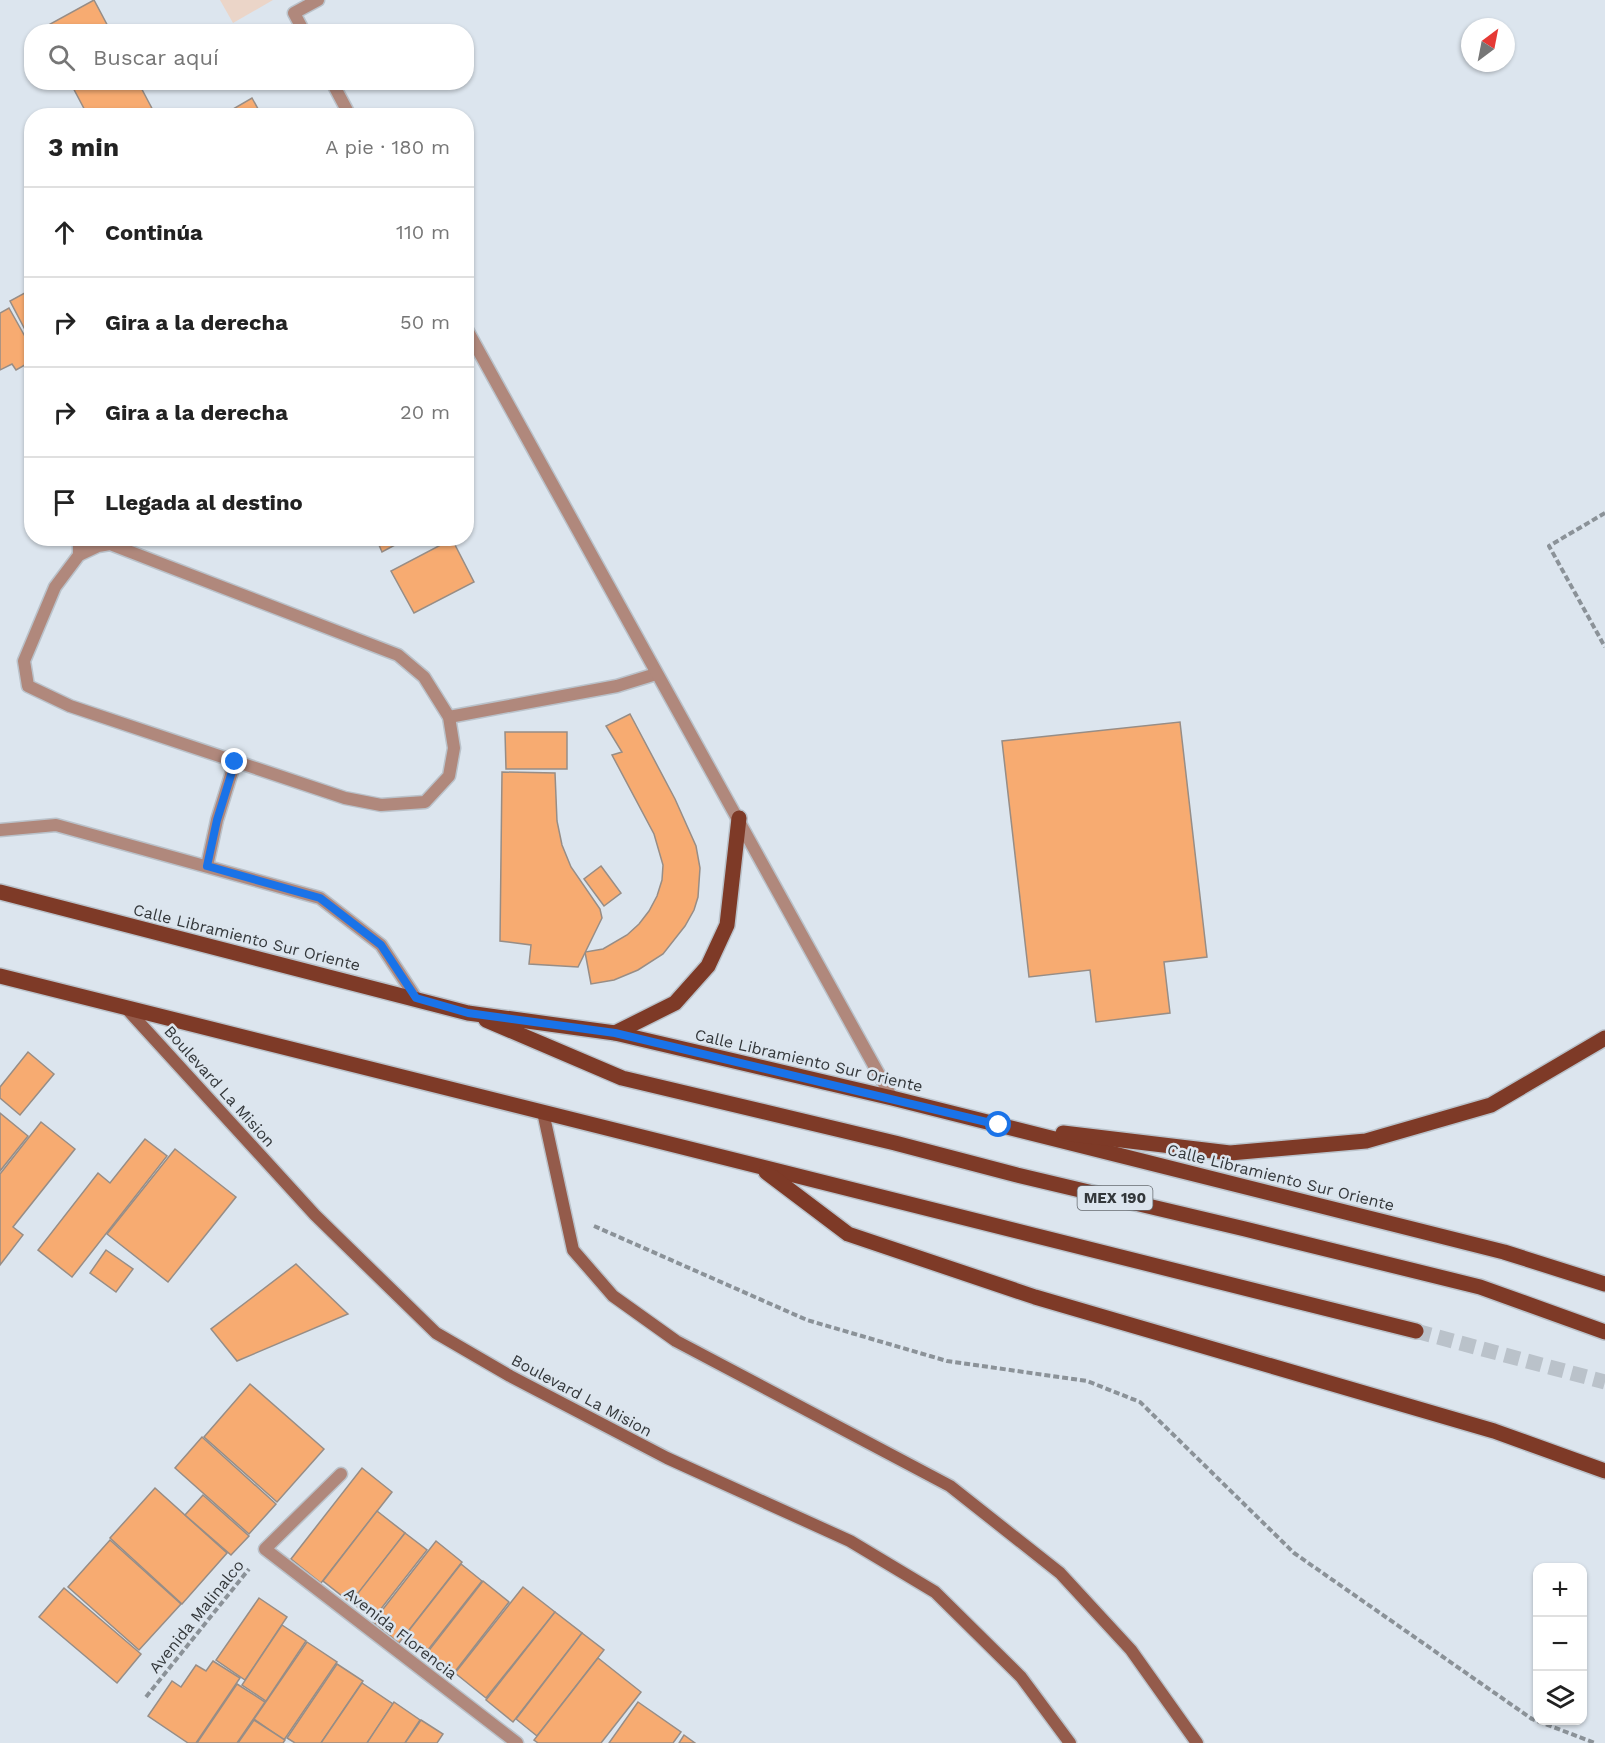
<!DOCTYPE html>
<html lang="es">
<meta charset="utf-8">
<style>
body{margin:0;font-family:"Work Sans",sans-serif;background:#f6f6f6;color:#222}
.controls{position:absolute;right:18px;bottom:18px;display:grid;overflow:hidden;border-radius:12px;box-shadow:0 2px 4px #0004}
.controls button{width:54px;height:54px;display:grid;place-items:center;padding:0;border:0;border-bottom:2px solid #e0e0e0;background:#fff;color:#222;font:30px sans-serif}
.compass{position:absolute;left:1461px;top:18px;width:54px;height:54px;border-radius:50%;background:#fff;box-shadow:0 2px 4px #0004;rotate:32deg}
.stop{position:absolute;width:18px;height:18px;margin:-14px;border:4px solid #1a73e8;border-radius:50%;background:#fff}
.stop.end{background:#1a73e8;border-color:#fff;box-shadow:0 2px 6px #0008}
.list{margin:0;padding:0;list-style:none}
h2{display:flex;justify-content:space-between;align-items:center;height:78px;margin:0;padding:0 24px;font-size:26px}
h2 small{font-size:20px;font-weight:400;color:#767676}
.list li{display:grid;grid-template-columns:39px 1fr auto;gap:18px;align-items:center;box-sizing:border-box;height:90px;padding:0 24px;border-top:2px solid #e0e0e0}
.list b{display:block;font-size:22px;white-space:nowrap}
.list em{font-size:20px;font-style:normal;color:#767676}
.icon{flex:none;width:33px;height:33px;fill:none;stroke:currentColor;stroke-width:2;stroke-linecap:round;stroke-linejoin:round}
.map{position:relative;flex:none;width:1605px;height:1743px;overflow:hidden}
.search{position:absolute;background:#fff;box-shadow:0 2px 4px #0004;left:24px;top:24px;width:450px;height:66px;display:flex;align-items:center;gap:15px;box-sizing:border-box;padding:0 21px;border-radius:24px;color:#767676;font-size:22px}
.panel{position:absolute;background:#fff;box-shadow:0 2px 4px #0004;left:24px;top:108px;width:450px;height:438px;border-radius:24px}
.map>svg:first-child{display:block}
.education{fill:#ebd5c8}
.building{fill:#f7ab71;stroke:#978d86;stroke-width:1.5}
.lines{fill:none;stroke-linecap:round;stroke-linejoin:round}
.primary-tunnel{stroke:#bac2ca;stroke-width:15;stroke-dasharray:15 8;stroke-linecap:butt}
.lane-casing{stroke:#bac2ca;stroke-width:15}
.street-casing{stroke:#bac2ca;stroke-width:15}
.secondary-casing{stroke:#bac2ca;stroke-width:15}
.primary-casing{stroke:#bac2ca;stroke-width:18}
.path{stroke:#8b9298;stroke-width:4;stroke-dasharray:6 3;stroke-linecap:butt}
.lane{stroke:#b0887c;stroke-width:12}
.street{stroke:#b0887c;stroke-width:12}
.secondary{stroke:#945b4b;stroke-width:12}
.primary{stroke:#7e3a27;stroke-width:15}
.route{stroke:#1a73e8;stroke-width:8}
.labels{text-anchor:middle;stroke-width:5;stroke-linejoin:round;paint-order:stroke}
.shield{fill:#dce5ee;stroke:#666b70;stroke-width:1.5}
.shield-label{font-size:15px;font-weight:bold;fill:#33373a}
.street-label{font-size:16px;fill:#33373a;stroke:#dce5ee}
</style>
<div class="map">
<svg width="1605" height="1743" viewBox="0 0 1605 1743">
<rect width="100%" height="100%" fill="#dce5ee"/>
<!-- education -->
<path class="education" d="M220,0h53l-40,23z"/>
<!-- building -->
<g class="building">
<path d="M94,0l17,32h-69l-1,-3z"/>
<path d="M70,82h68l18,34h-68z"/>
<path d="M252,98l10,18h-41z"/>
<path d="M32,289v54l-22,-42z"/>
<path d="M9,308l23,41v12l-16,9 -4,-6 -12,6v-57z"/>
<path d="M376,538h32l-26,14z"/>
<path d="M452,539l22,43 -60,31 -23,-42z"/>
<path d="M630,714l45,85 21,47 4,22 -2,29 -4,13 -9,16 -22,28 -25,16 -24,10 -23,4 -6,-32 18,-3 24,-14 12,-11 10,-13 8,-15 5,-16 1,-15 -9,-31 -42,-79 10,-3 -16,-26z"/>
<path d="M1180,722l27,235 -43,5 6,51 -74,9 -6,-52 -61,7 -27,-236z"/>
<path d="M505,732h62v37h-61z"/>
<path d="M502,772l53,1 2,48 5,24 9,22 29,42 2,9 -24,49 -49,-3 2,-19 -31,-4z"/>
<path d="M601,866l20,27 -17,13 -20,-27z"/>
<path d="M28,1052l26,22 -34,41 -20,-17v-11z"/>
<path d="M0,1113l28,23 -28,35z"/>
<path d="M41,1122l34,27 -62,78 10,8 -23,30v-91z"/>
<path d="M145,1139l22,17 -95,121 -34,-27 60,-77 12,10z"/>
<path d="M175,1149l61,48 -68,85 -61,-48z"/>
<path d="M106,1250l27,19 -17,23 -26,-19z"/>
<path d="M296,1264l52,50 -111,47 -26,-32z"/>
<path d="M250,1384l74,65 -47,53 -73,-65z"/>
<path d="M202,1437l74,67 -27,30 -74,-66z"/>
<path d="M362,1468l30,24 -71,91 -30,-24z"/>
<path d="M155,1488l72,65 -45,51 -72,-66z"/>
<path d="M203,1495l46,41 -18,19 -46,-40z"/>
<path d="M377,1511l28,22 -54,70 -28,-22z"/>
<path d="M405,1533l22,17 -54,69 -22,-17z"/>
<path d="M110,1540l71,64 -42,46 -71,-63z"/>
<path d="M436,1541l26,21 -63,81 -26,-21z"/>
<path d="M461,1564l21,17 -58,74 -21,-17z"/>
<path d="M483,1581l26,21 -59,76 -27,-20z"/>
<path d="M523,1587l32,25 -69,86 -31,-25z"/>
<path d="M64,1588l77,66 -24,29 -78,-66z"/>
<path d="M259,1598l28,19 -42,63 -29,-20z"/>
<path d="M555,1612l27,21 -69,89 -27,-22z"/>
<path d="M282,1625l24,16 -40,60 -24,-16z"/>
<path d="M582,1633l22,17 -67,86 -21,-17z"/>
<path d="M307,1642l30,20 -53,78 -30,-21z"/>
<path d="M598,1658l43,34 -40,51h-63l-4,-3z"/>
<path d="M213,1661l27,17 -44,65h-8l-40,-27 24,-35 9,6 15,-22 10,6z"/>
<path d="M337,1664l26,17 -42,62h-26l-8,-5z"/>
<path d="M362,1683l31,21 -26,39h-46z"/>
<path d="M237,1684l28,18 -28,41h-40z"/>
<path d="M394,1702l26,18 -15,23h-38z"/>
<path d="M638,1702l43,30 -8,11h-64z"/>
<path d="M254,1720l31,20 -2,3h-45z"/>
<path d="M421,1720l22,14 -6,9h-32z"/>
<path d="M684,1735l11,8h-16z"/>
</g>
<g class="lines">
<!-- primary-tunnel -->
<path class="primary-tunnel" d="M1416,1331l189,51"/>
<!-- lane casing -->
<g class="lane-casing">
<g id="lane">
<path d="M79,538v17"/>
<path d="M110,544l288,111 26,22 25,40 5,31 -5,28 -24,26 -44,3 -36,-7 -275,-92 -42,-20 -4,-25 31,-74 24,-32 19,-9z"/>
<path d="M449,717l168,-31 39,-12"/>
<path d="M0,830l56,-5 264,73 61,47 35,53"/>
<path d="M207,866l10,-46 18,-58"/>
</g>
</g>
<!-- street casing -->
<g class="street-casing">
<g id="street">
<path d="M304,32l-10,-19 24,-13"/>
<path d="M332,82l18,34"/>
<path d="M466,328c141,257 285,513 426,770"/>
<path d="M341,1474l-76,75 252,194"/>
</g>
</g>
<!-- secondary casing -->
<g class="secondary-casing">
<g id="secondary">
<path d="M126,1008l189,207 121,118 74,43 157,82 183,83 85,51 86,85 49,66"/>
<path d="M543,1112l30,138 40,46 63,45 274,145 110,87 71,77 66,93"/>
</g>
</g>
<!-- primary casing -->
<g class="primary-casing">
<g id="primary">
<path d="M0,892l468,121 147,20 277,65 612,154 101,32"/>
<path d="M0,976l1416,355"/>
<path d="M486,1020l136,58 273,65 122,32 228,54 235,58 125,45"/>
<path d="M615,1033l60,-30 33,-37 19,-41 12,-107"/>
<path d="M1063,1133l167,20 136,-12 125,-36 114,-67"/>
<path d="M766,1172l82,62 187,63 459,134 111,40"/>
</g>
</g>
<!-- path -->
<g class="path">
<path d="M1605,513l-56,33 56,101"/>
<path d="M594,1226l213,94 140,41 140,20 53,21 154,151 238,166 63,24"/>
<path d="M146,1697l103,-128"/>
</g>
<!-- lane -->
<use href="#lane" class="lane"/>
<!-- street -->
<use href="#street" class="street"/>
<!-- secondary -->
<use href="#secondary" class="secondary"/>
<!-- primary -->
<use href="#primary" class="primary"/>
</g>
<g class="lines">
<!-- route -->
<path class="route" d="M235,762l-18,58 -10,46 113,32 61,47 35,53 52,15 147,20 384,92"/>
</g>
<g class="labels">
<!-- shield labels -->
<rect class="shield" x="1077.5" y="1186" width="75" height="24" rx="4.5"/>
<g class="shield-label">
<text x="1115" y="1203">MEX 190</text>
</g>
<!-- street labels -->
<g class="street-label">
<text transform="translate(247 937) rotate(14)" y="6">Calle Libramiento Sur Oriente</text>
<text transform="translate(809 1060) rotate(13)" y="6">Calle Libramiento Sur Oriente</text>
<text transform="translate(220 1086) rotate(48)" y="6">Boulevard La Mision</text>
<text transform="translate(1281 1177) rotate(14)" y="6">Calle Libramiento Sur Oriente</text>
<text transform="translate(582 1395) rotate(28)" y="6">Boulevard La Mision</text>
<text transform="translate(196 1616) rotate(-51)" y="6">Avenida Malinalco</text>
<text transform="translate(401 1633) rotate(38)" y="6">Avenida Florencia</text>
</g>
</g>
</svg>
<div class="controls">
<button>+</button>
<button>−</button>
<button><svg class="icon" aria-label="layers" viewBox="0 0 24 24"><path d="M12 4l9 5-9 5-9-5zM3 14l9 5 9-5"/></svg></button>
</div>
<svg class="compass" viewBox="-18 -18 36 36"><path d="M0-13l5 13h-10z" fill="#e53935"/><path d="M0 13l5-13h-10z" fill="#767676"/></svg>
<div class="stop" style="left:999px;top:1125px"></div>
<div class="stop end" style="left:235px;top:762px"></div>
<div class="search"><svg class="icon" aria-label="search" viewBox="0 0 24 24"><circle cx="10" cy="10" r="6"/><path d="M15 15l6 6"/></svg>Buscar aquí</div>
<section class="panel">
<h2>3 min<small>A pie · 180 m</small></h2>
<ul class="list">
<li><svg class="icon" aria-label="ahead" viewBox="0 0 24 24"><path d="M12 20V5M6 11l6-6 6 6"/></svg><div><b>Continúa</b></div><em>110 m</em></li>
<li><svg class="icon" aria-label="right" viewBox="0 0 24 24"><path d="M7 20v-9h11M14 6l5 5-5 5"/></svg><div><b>Gira a la derecha</b></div><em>50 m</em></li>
<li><svg class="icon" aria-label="right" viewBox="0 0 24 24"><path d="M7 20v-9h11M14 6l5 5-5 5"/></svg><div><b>Gira a la derecha</b></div><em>20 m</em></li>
<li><svg class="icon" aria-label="arrive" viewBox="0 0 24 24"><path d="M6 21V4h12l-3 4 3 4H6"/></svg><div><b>Llegada al destino</b></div></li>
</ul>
</section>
</div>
